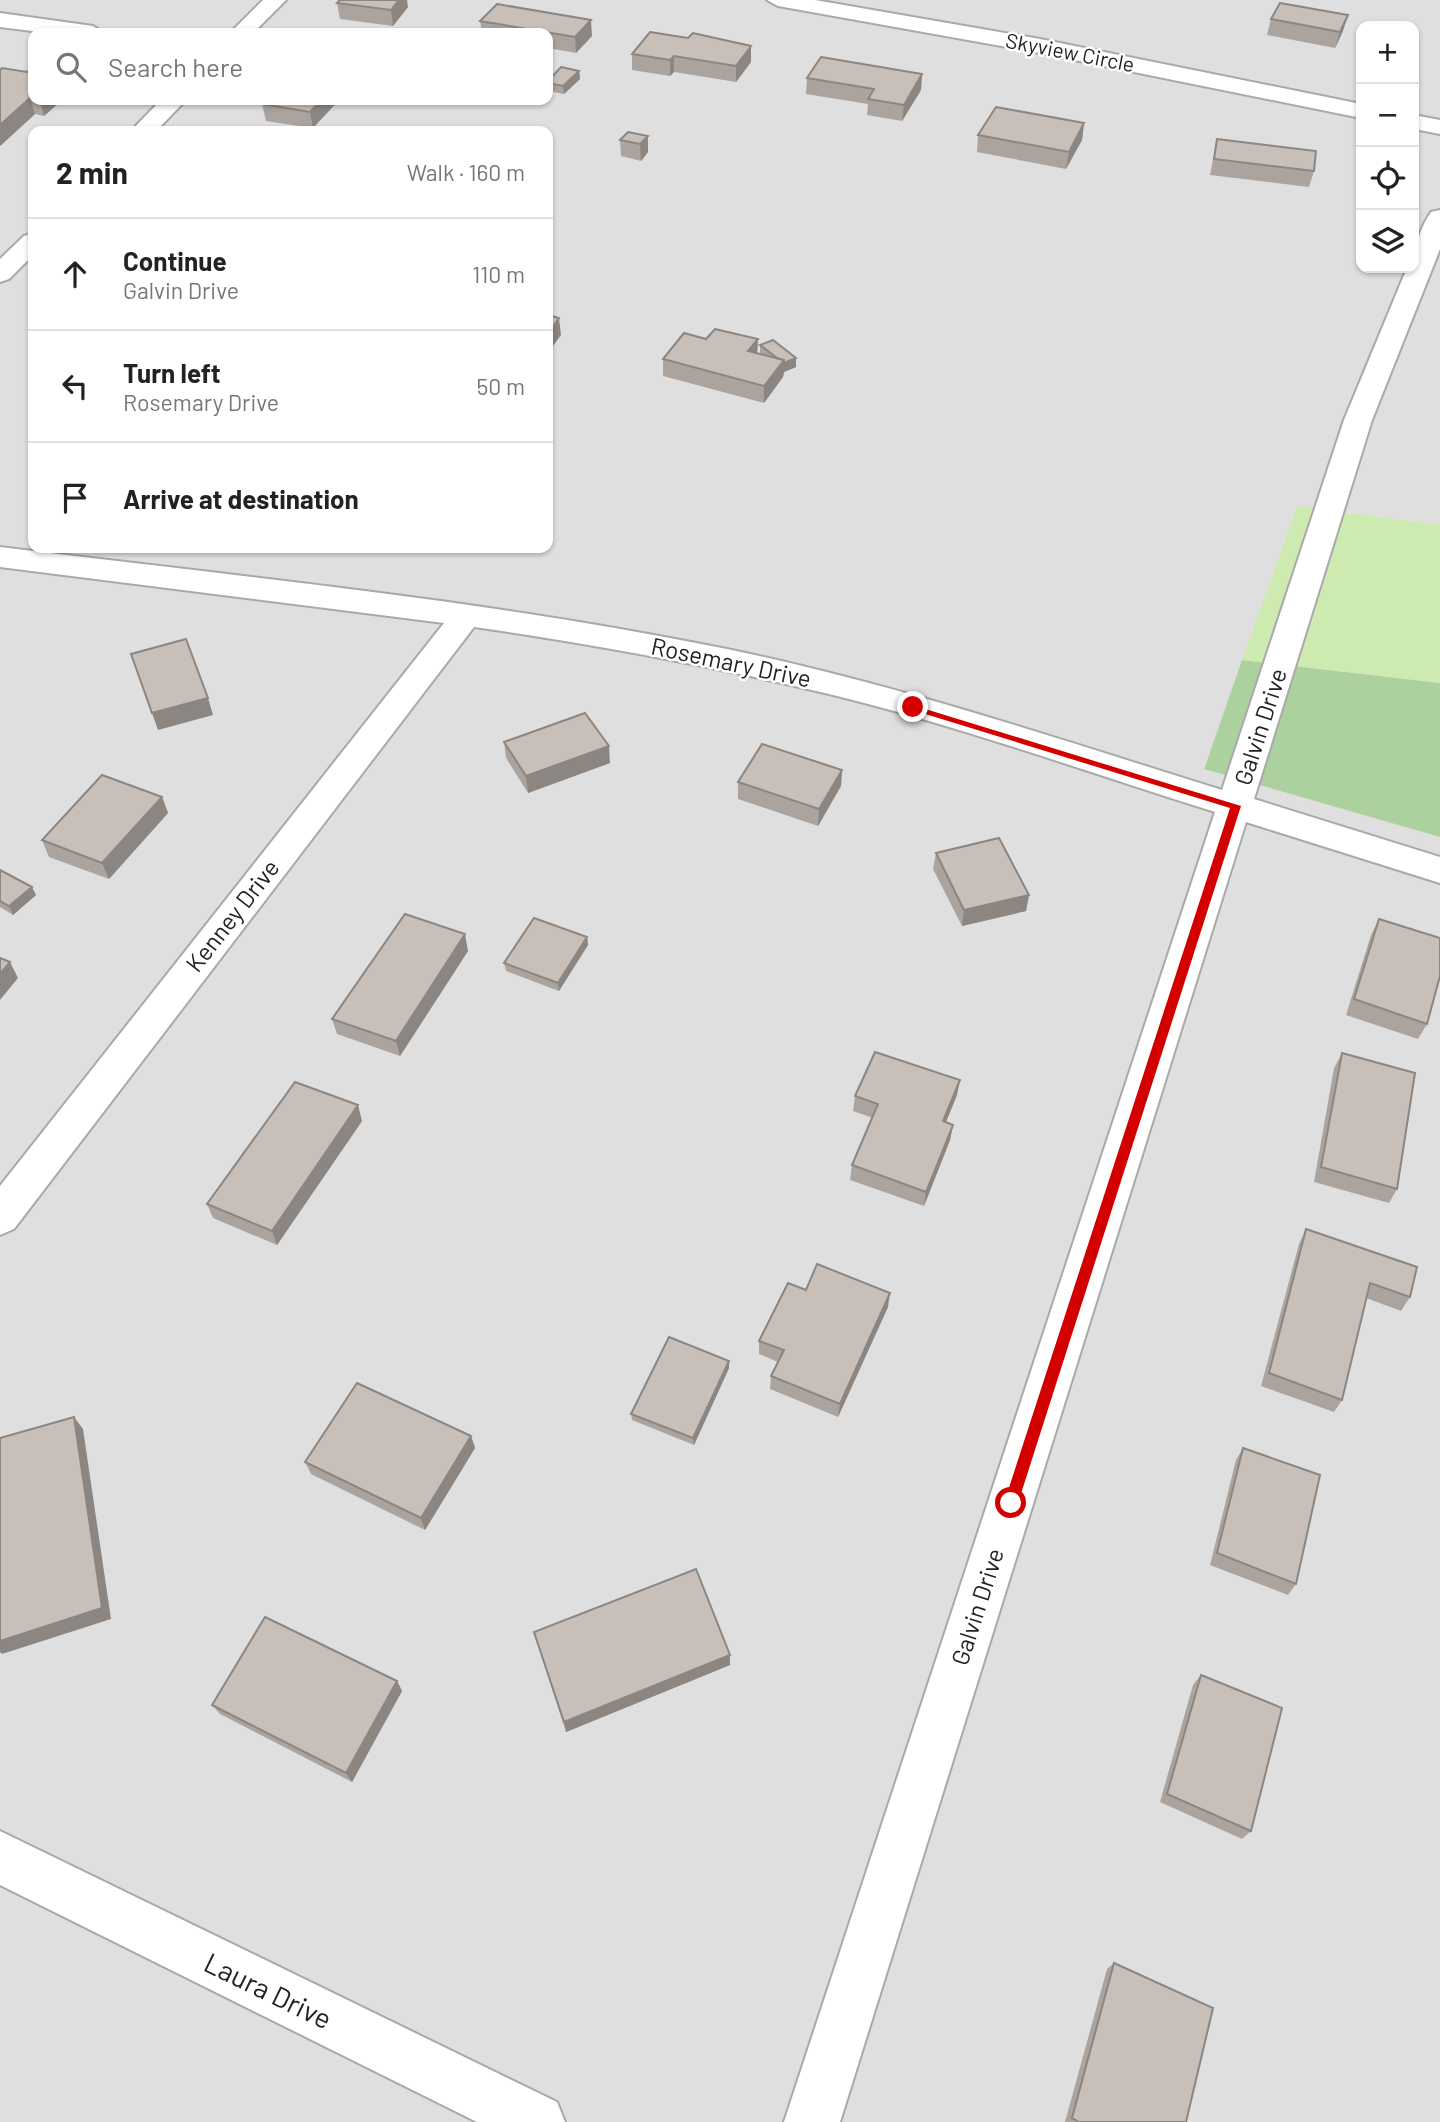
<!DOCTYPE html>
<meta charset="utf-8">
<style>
body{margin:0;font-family:Barlow,sans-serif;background:#f6f6f6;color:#222}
.controls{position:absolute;right:21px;top:21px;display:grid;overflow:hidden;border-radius:14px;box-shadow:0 2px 5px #0004}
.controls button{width:63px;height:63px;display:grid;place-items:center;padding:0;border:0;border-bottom:2px solid #e0e0e0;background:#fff;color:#222;font:35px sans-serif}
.stop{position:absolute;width:21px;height:21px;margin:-16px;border:5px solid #d40000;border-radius:50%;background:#fff}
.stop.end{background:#d40000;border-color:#fff;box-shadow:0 2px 7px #0008}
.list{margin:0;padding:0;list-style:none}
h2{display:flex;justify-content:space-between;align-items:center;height:91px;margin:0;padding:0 28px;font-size:30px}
h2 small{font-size:23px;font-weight:400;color:#767676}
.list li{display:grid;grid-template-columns:46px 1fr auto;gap:21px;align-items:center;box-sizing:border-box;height:112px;padding:0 28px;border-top:2px solid #e0e0e0}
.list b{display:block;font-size:26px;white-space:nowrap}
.list p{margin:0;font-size:23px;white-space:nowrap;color:#767676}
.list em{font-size:23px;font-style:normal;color:#767676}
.icon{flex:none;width:38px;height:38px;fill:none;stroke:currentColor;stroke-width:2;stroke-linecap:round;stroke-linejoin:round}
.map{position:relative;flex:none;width:1440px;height:2122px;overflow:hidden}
.search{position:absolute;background:#fff;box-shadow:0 2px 5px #0004;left:28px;top:28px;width:525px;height:77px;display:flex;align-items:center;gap:18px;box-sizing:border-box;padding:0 24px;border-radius:14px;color:#767676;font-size:26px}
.panel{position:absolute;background:#fff;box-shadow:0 2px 5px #0004;left:28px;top:126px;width:525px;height:427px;border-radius:14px}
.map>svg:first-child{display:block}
.residential{fill:#e0dfdf;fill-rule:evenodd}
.grass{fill:#cdebb0}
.forest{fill:#add19e}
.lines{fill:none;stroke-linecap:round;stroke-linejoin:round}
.street-casing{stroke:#a9a9a9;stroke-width:4}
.street{fill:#fff;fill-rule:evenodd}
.wall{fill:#aba49e}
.shaded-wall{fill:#8b8681}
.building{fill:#c7bfb8;stroke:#8b8681;stroke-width:2}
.route{fill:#d40000}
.labels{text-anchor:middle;stroke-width:5;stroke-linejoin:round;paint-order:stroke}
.far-street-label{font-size:21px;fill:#222;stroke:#fff}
.street-label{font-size:24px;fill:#222;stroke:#fff}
.near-street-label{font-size:28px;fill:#222;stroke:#fff}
</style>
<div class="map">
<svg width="1440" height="2122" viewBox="0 0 1440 2122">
<rect width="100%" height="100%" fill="#f2efe9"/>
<!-- residential -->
<path class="residential" d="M0,0h1440v525l-143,-19 -93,262 236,69v1285h-1440zM1361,26h53v242h-53zM33,33h515v67h-515zM33,131h515v417h-515z"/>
<!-- grass -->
<path class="grass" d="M1297,506l143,19v158l-198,-23z"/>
<!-- forest -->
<path class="forest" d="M1242,660l198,23v154l-236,-68z"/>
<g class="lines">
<!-- street casing -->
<g class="street-casing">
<g id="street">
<path d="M263,0h23l-33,33h-23z"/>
<path d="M767,0h48l225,39 321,65v14l-321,-65 -262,-47z"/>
<path d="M0,13l93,13 11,7h-56l-48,-6z"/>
<path d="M161,100h25l-30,31h-25z"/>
<path d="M1414,115l26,5v14l-26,-5z"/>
<path d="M1440,210v39l-68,171 -118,379 186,58v26l-194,-61 -406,1300h-56l431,-1310c-128,-40 -255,-86 -386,-118 -117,-28 -236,-50 -355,-67l-460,602 -14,6v-49l444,-563 -444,-56v-20c243,30 488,53 727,102 169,35 331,90 495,141l122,-370 63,-152h7c0,-20 6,-40 17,-56z"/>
<path d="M33,233v22l-24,24 -9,3v-23l24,-23z"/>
<path d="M0,1831l557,271 8,20h-88l-477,-237z"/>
</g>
</g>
<!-- street -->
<use href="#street" class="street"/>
</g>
<!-- wall -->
<g class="wall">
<path d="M337,3l71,4 -15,19 -53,-7z"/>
<path d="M1271,19l72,12 -8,17 -68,-13z"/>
<path d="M480,21l112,15 -16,17 -28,-5v-15h-66z"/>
<path d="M650,32l101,30 -15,20 -62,-10 -4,4 -38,-6v-16z"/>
<path d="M33,67v33h31l-3,1 -17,15 -9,-2 -35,32 27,-74z"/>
<path d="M579,71l1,8 -16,15 -16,-3v-10z"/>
<path d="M922,74l-1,16 -19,31 -35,-6 1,-11 -62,-10 1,-16z"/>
<path d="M267,100h72l-26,28 -47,-7 -4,-17z"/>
<path d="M1084,123l-2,17 -16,29 -89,-17 1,-17z"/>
<path d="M648,136v16l-7,9 -20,-5 -1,-16z"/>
<path d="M1217,139l97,32 -5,16 -99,-12z"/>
<path d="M706,339h52l-1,14 3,1v-9l36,13v9l-12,5 -1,5 -19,26 -101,-27v-17z"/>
<path d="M504,742l106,21 -82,30 -22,-35z"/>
<path d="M842,770l-1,16 -23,40 -80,-27v-17z"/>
<path d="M162,797l6,16 -59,66 -60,-22 -7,-17z"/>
<path d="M936,853l93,42 -3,16 -64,15 -29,-57z"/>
<path d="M0,870l36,25 -23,20 -13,-8z"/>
<path d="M1379,919l48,105 -9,15 -72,-24 25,-80z"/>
<path d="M587,937l1,8 -29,46 -53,-20 -2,-8z"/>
<path d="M468,951l-68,105 -63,-22 -5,-15z"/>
<path d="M1342,1053l55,136 -8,14 -75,-21 20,-114z"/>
<path d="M957,1095l-11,27 7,3 -3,15 -26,66 -74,-26 2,-15 21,-47 -20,-7 2,-15z"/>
<path d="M362,1121l-85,124 -64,-27 -6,-14z"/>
<path d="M1306,1229l104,68 -9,14 -35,-13 -24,102 -8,12 -73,-26 38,-142z"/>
<path d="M806,1290l82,17 -50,110 -68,-28 1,-13 7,-14 -19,-8v-13z"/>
<path d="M729,1368l-35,77 -62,-25 -1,-6z"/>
<path d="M471,1436l4,12 -50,82 -114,-56 -6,-12z"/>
<path d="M1243,1448l53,136 -8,11 -78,-30 26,-105z"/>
<path d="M534,1632l196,33 -164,67z"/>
<path d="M1201,1675l50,156 -9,8 -82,-37 33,-117z"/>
<path d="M397,1681l5,10 -50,91 -132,-68 -8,-9z"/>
<path d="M1114,1963l72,159h-121l42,-153z"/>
</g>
<!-- shaded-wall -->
<g class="shaded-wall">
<path d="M399,0h8l1,7 -15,19 -2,-16z"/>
<path d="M1348,15l-5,16 -8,17 5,-16z"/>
<path d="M591,20l1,16 -16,17 -1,-16z"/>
<path d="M751,46v16l-15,20v-16z"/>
<path d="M674,56v16l-4,4v-16z"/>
<path d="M579,71l1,8 -16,15 -1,-8z"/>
<path d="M922,74l-1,16 -19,31 2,-16z"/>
<path d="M30,98l5,16 -35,32v-21z"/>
<path d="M40,100h24l-3,1 -17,15z"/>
<path d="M321,100h18l-26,28 -3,-16z"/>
<path d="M1084,123l-2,17 -16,29 3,-17z"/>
<path d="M648,136v16l-7,9 -1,-17z"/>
<path d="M559,318l2,17 -13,18v-19z"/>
<path d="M758,339l-1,17 -9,-5z"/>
<path d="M796,358v9l-12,5 -1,5 -19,26v-17l20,-26z"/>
<path d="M208,698l5,17 -55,15 -6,-17z"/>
<path d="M609,746l1,17 -82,30 -2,-17z"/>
<path d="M842,770l-1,16 -23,40 1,-17z"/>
<path d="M162,797l6,16 -59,66 -7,-16z"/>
<path d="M32,887l4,8 -23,20 -4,-9z"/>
<path d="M1029,895l-3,16 -64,15 2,-16z"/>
<path d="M465,934l3,17 -68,105 -4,-15z"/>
<path d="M587,937l1,8 -29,46 -1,-8z"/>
<path d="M10,962l8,16 -18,22v-26z"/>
<path d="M960,1080l-3,15 -17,41 3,-15z"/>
<path d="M358,1105l4,16 -85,124 -5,-14z"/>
<path d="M953,1125l-3,15 -26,66 2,-14z"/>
<path d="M890,1293l-2,14 -50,110 2,-13z"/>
<path d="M729,1361v7l-35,77 -1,-7z"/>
<path d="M74,1417l9,12 28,190 -109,35 -2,-2v-11z"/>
<path d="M471,1436l4,12 -50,82 -4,-12z"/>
<path d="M730,1655v10l-164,67 -2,-10z"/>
<path d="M397,1681l5,10 -50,91 -6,-9z"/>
</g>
<!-- building -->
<g class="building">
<path d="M340,0h59l-8,10 -54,-7z"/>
<path d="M1280,3l68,12 -8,17 -69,-13z"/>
<path d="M497,4l94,16 -16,17 -95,-16z"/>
<path d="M650,32l38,6 5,-5 58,13 -15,20 -62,-10 -4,4 -38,-6z"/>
<path d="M821,57l101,17 -18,31 -36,-6 6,-10 -67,-11z"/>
<path d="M33,67v31h-3l-30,27v-55l2,-2 25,4z"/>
<path d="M561,67l18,4 -16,15 -15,-3v-2z"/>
<path d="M267,100h54l-11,12 -48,-8z"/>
<path d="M996,107l88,16 -15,29 -91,-17z"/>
<path d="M628,132l20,4 -8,8 -20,-4z"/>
<path d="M1217,139l99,12 -2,20 -100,-12z"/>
<path d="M548,315l11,3 -11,16z"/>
<path d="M715,329l43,10 -10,12 36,9 -20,26 -101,-27 21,-26 22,6z"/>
<path d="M773,340l23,18 -12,5v-3l-7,-2 -17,-13z"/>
<path d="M186,639l22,59 -56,15 -21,-59z"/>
<path d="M585,713l24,33 -83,30 -22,-34z"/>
<path d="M762,744l80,26 -23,39 -81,-27z"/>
<path d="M102,775l60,22 -60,66 -60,-23z"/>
<path d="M999,838l30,57 -65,15 -28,-57z"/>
<path d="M0,870l32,17 -23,19 -9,-5z"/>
<path d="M405,914l60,20 -69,107 -64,-22z"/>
<path d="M534,918l53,19 -29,46 -54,-20z"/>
<path d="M1379,919l61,19v38l-13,48 -73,-25z"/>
<path d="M0,958l10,4 -10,12z"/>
<path d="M875,1052l85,28 -17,41 10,4 -27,67 -74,-27 26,-61 -23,-8z"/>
<path d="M1342,1053l73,20 -18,116 -76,-22z"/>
<path d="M295,1082l63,23 -86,126 -65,-27z"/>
<path d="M1306,1229l111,38 -7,30 -40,-14 -28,117 -73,-27z"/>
<path d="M817,1264l73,29 -50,111 -69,-28 13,-26 -25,-9 29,-58 18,7z"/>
<path d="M669,1337l60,24 -36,77 -62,-24z"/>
<path d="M357,1383l114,53 -50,82 -116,-56z"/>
<path d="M74,1417l28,191 -102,33v-203z"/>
<path d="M1243,1448l77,27 -24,109 -79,-31z"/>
<path d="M696,1569l34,86 -166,67 -30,-90z"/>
<path d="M265,1617l132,64 -51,92 -134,-68z"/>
<path d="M1201,1675l81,33 -31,123 -84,-37z"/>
<path d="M1114,1963l99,45 -27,114h-107l-7,-4z"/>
</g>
<!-- route -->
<path class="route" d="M909,704l332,102 -223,697 -7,6 -7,-6 226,-695 -321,-99z"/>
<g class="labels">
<!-- far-street labels -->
<g class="far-street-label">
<text transform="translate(1070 53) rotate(11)" y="7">Skyview Circle</text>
</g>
<!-- street labels -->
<g class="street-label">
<text transform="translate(731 663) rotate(12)" y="8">Rosemary Drive</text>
<text transform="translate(1261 727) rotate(-72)" y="8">Galvin Drive</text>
<text transform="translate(233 916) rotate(-52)" y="8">Kenney Drive</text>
<text transform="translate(978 1607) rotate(-72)" y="8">Galvin Drive</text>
</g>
<!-- near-street labels -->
<g class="near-street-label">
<text transform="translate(268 1991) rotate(26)" y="10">Laura Drive</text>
</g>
</g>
</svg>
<div class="controls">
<button>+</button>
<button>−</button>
<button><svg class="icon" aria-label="locate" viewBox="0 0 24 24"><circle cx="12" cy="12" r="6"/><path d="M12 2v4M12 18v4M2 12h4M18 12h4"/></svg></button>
<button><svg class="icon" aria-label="layers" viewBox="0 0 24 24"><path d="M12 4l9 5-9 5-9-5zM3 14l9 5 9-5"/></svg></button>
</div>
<div class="stop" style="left:1011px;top:1503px"></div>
<div class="stop end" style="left:913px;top:707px"></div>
<div class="search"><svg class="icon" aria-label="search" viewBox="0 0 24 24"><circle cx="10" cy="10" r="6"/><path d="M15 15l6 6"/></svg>Search here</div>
<section class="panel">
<h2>2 min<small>Walk · 160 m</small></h2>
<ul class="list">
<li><svg class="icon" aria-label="ahead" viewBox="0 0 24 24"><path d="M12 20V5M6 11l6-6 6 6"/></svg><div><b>Continue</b><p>Galvin Drive</p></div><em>110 m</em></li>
<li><svg class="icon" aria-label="left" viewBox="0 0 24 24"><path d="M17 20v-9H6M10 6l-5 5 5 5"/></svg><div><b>Turn left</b><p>Rosemary Drive</p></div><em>50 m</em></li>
<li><svg class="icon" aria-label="arrive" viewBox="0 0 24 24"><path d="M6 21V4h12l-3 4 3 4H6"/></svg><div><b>Arrive at destination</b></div></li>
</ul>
</section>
</div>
